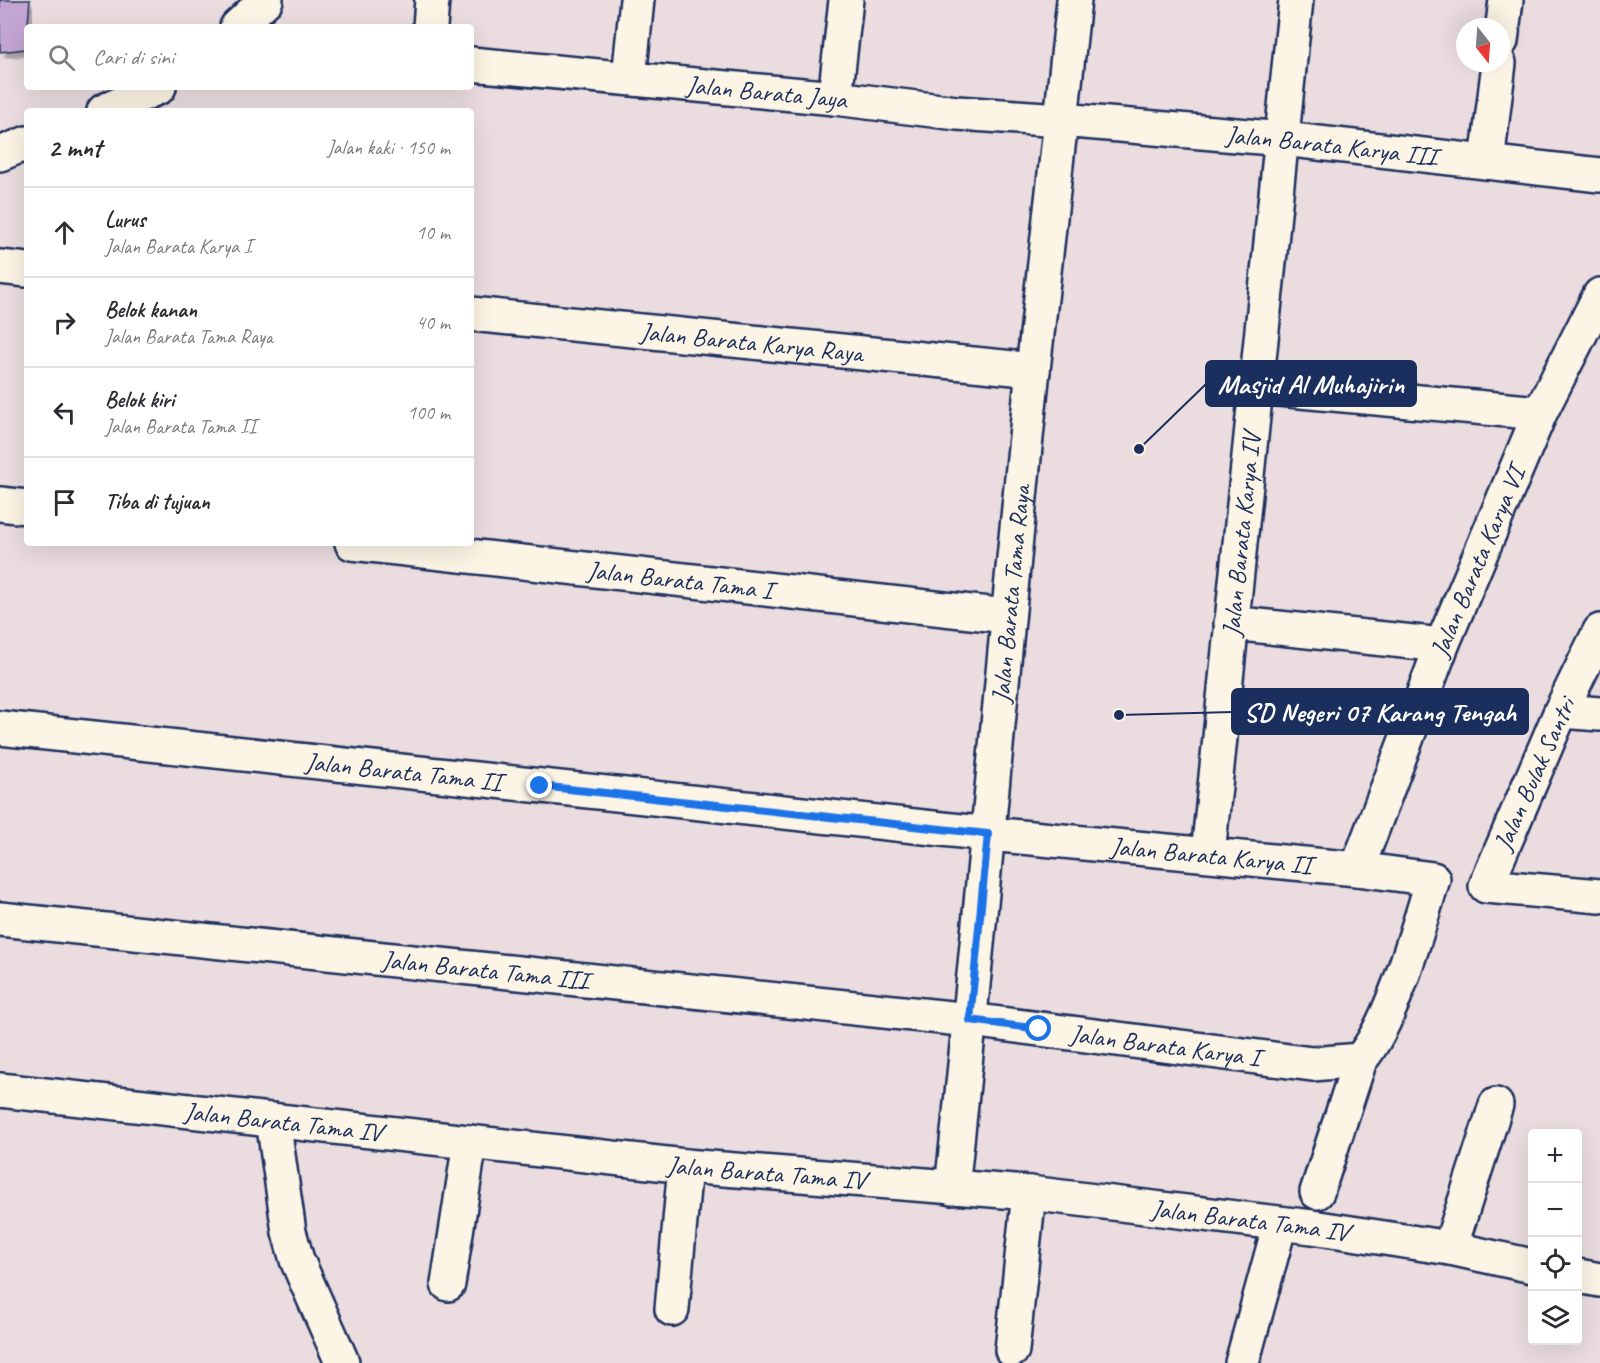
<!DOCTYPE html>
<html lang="id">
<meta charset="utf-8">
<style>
body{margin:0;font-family:Caveat,sans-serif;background:#f2f2f3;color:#2b2b33}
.controls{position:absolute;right:18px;bottom:18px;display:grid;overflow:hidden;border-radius:6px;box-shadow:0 6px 24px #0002}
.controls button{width:54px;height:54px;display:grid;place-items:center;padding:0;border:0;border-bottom:2px solid #e1e1e2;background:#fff;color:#2b2b33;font:30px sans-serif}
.compass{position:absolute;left:1456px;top:18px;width:54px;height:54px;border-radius:50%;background:#fff;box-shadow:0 6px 24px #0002;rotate:163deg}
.stop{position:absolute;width:18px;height:18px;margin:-14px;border:4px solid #1a73e8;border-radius:50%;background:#fff}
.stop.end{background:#1a73e8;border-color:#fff;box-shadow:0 2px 6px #0008}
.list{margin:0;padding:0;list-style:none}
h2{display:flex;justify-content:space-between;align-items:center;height:78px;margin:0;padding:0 24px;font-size:26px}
h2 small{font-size:20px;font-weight:400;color:#7c7c81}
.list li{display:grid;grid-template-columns:39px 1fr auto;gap:18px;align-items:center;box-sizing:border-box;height:90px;padding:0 24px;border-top:2px solid #e1e1e2}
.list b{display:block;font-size:22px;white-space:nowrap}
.list p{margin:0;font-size:20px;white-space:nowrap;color:#7c7c81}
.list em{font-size:20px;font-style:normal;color:#7c7c81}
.icon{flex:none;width:33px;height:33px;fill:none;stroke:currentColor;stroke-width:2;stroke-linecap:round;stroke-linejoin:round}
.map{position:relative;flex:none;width:1600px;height:1363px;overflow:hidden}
.search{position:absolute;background:#fff;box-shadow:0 6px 24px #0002;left:24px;top:24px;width:450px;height:66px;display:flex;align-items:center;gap:15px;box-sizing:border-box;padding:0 21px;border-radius:6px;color:#7c7c81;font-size:22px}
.panel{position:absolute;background:#fff;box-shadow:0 6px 24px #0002;left:24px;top:108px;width:450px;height:438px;border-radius:6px}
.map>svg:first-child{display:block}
.building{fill:#c2a5d1;stroke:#1b2f5e;stroke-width:1.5;filter:url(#shadow)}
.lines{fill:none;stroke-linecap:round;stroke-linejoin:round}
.street-casing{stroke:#1b2f5e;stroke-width:38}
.secondary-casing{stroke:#1b2f5e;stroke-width:38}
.street{stroke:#fcf5e5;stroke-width:33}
.secondary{stroke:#fcf5e5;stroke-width:33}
.route{stroke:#1a73e8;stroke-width:8}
.labels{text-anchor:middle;stroke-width:5;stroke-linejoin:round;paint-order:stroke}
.street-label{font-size:26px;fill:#1b2f5e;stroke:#fcf5e5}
.leader{fill:none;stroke:#1b2f5e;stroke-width:2}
.callout-dot{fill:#1b2f5e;stroke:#fcf5e5;stroke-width:2}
.callout{fill:#1b2f5e;stroke:#1b2f5e;stroke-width:2}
.callout-label{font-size:27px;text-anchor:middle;font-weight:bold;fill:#fff}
</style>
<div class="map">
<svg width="1600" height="1363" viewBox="0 0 1600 1363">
<defs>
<filter id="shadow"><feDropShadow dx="5.5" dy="5.5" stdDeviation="1.5" flood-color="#0004"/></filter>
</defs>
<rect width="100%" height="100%" fill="#ebdddf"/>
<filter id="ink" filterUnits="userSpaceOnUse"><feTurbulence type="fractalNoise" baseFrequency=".0167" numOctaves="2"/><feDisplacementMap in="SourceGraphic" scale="12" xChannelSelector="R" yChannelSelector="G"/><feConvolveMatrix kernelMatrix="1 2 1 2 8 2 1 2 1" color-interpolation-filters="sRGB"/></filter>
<g filter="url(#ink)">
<!-- building -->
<path class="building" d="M0,0h30l-4,49 -26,3z"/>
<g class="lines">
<!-- street casing -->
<g class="street-casing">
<g id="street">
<path d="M237,27l29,-27"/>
<path d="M430,27l2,-27"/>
<path d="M1501,41l5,-41"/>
<path id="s1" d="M471,64l364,34 122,15 104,7 13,-120"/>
<path d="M629,78l8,-78"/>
<path d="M835,98l11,-98"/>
<path d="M104,111l55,-24"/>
<path d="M0,154l27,-11"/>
<path d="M1487,162l12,-99"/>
<path d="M1256,387l284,26"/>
<path d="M0,504l27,3"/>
<path id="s2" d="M352,543l655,73"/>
<path d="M1231,623l211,22"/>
<path d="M1600,631l-39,80 -75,175 114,10"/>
<path d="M1561,711l39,3"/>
<path id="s3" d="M0,728l989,106 368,35 76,10c-15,49 -41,145 -73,181l-43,132"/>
<path id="s4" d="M1208,854l88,-854"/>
<path id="s5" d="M1357,869l85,-224 98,-232 60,-118"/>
<path id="s6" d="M0,919l970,101 342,44 48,-4"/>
<path id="s7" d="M0,1090l685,76 344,27 283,34 138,21 82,18"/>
<path d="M273,1120l16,112 8,28 45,102"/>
<path id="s8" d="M952,1188c30,-272 52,-545 81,-818"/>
<path d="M1450,1248l46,-143"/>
<path d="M1578,1276l22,4"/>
<path d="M448,1284l22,-142"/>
<path d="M672,1309l13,-143"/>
<path d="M1012,1350l17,-157"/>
<path d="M1242,1363l38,-139"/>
</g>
</g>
<!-- secondary casing -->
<g class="secondary-casing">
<g id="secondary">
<path d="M0,267l27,3"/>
<path id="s9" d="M471,314l562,56 28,-250 222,19 317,36"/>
</g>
</g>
<!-- street -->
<use href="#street" class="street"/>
<!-- secondary -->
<use href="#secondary" class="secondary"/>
</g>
</g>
<g class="lines" filter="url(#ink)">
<!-- route -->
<path class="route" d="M540,786l448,48 -18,186 69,9"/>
</g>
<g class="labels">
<!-- street labels -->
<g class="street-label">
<text dy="9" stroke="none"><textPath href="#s1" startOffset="297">Jalan Barata Jaya</textPath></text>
<text dy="9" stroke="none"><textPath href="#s9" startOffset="1088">Jalan Barata Karya III</textPath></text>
<text dy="9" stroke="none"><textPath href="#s9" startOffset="282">Jalan Barata Karya Raya</textPath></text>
<text dy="9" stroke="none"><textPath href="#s4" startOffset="321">Jalan Barata Karya IV</textPath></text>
<text dy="9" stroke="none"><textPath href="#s5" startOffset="330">Jalan Barata Karya VI</textPath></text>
<text dy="9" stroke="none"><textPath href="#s2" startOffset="330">Jalan Barata Tama I</textPath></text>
<text dy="9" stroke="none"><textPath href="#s8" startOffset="597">Jalan Barata Tama Raya</textPath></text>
<text dy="9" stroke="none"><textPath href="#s3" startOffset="406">Jalan Barata Tama II</textPath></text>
<text transform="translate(1534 774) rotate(-66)" y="9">Jalan Bulak Santri</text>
<text dy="9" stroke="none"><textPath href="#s3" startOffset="1218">Jalan Barata Karya II</textPath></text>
<text dy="9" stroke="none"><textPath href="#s6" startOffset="488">Jalan Barata Tama III</textPath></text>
<text dy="9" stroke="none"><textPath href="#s6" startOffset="1172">Jalan Barata Karya I</textPath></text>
<text dy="9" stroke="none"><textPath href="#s7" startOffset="285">Jalan Barata Tama IV</textPath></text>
<text dy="9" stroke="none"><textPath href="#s7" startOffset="771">Jalan Barata Tama IV</textPath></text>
<text dy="9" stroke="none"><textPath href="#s7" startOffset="1257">Jalan Barata Tama IV</textPath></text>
</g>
</g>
<!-- callouts -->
<path class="leader" d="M1139 449L1206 384M1119 715L1232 712"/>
<g class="callout-dot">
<circle cx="1139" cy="449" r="6"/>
<circle cx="1119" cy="715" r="6"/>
</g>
<g class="callout">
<rect x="1206" y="361" width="210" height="45" rx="6"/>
<rect x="1232" y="689" width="296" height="45" rx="6"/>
</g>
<g class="callout-label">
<text x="1311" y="393">Masjid Al Muhajirin</text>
<text x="1380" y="721">SD Negeri 07 Karang Tengah</text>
</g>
</svg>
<div class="controls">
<button>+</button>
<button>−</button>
<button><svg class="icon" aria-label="locate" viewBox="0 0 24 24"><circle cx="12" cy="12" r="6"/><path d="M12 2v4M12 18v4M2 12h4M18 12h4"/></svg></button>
<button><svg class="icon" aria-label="layers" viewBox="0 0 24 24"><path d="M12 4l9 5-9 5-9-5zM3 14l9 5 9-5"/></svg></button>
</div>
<svg class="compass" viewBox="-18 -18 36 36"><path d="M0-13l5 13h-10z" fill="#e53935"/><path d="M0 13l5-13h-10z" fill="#7c7c81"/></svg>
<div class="stop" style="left:1039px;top:1029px"></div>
<div class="stop end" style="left:540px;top:786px"></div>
<div class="search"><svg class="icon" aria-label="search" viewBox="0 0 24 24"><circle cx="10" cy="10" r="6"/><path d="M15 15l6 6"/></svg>Cari di sini</div>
<section class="panel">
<h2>2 mnt<small>Jalan kaki · 150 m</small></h2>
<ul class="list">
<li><svg class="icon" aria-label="ahead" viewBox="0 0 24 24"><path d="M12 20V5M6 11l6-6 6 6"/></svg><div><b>Lurus</b><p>Jalan Barata Karya I</p></div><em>10 m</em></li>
<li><svg class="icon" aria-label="right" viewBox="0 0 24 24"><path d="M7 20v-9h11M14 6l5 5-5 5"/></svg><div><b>Belok kanan</b><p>Jalan Barata Tama Raya</p></div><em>40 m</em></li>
<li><svg class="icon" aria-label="left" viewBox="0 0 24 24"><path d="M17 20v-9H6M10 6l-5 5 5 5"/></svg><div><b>Belok kiri</b><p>Jalan Barata Tama II</p></div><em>100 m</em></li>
<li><svg class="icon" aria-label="arrive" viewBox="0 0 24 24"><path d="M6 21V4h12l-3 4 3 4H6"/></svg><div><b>Tiba di tujuan</b></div></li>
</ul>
</section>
</div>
